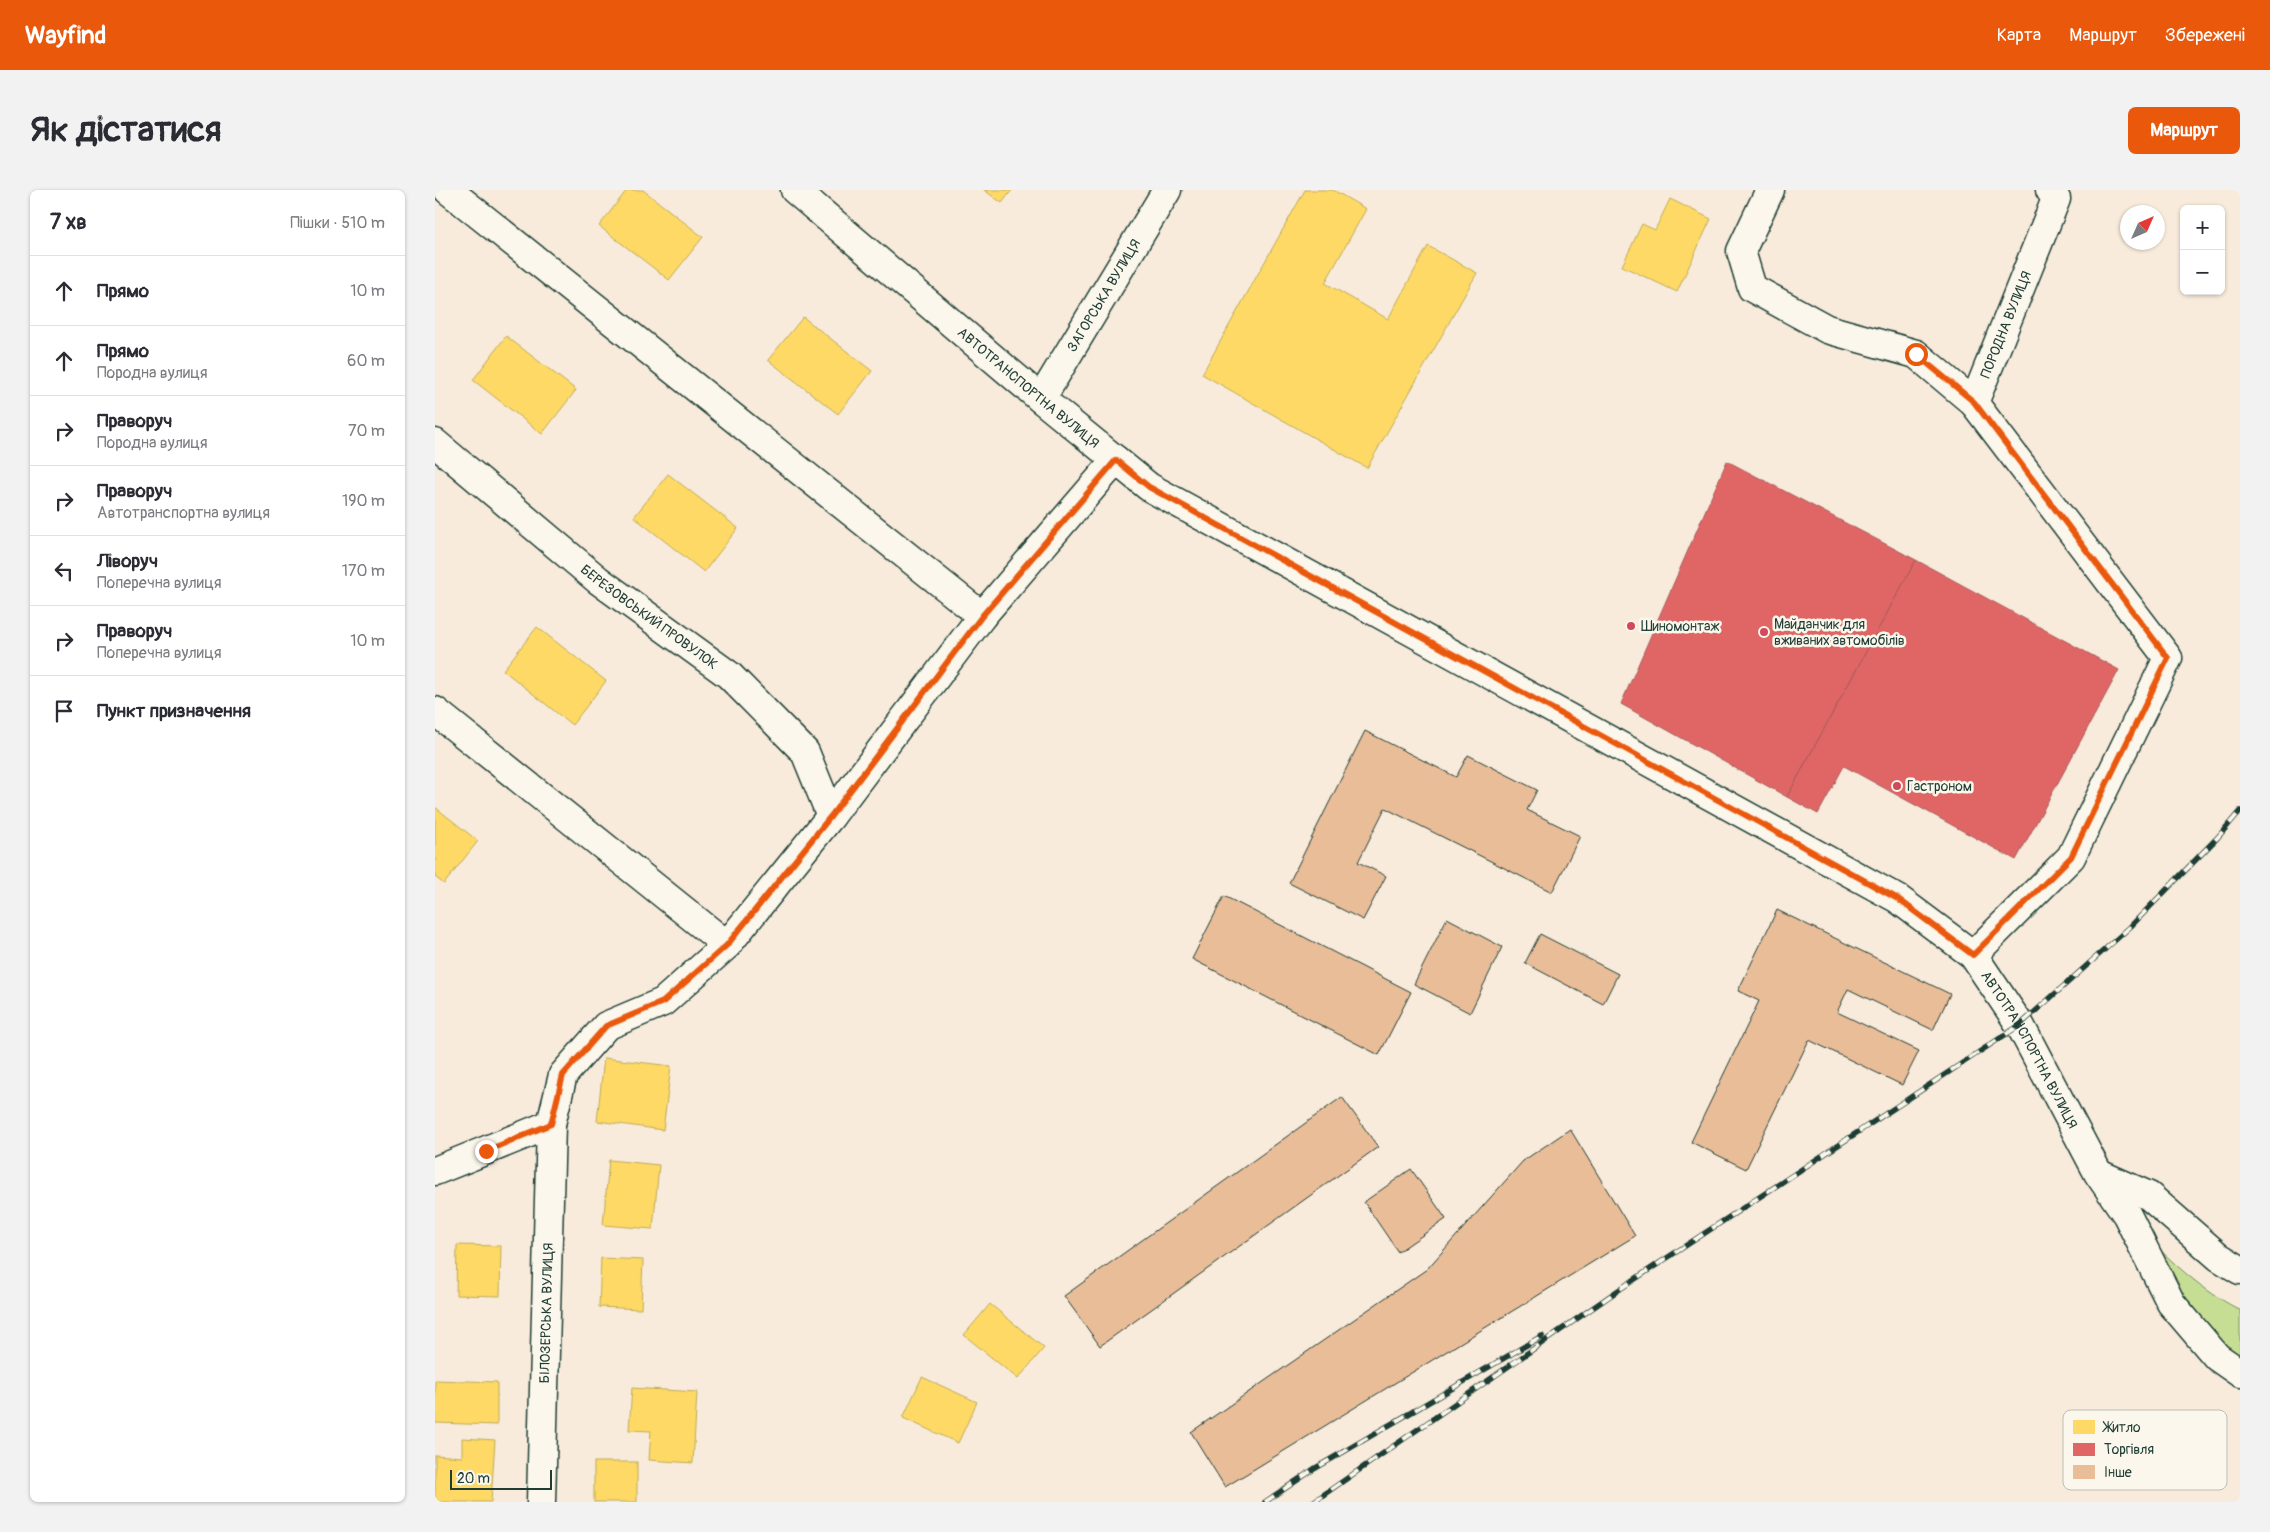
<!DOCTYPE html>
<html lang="uk">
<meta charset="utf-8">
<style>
body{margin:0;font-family:Pangolin,sans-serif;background:#f2f2f3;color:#2b2b33}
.controls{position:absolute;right:15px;top:15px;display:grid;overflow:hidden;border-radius:8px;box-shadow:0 1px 4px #0004}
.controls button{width:45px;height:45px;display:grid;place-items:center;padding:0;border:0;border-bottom:1px solid #e1e1e2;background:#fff;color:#2b2b33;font:25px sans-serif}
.compass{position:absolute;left:1685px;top:15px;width:45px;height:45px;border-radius:50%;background:#fff;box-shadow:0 1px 4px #0004;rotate:45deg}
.scale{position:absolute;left:15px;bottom:12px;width:102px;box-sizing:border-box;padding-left:5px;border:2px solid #1f3d34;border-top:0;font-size:14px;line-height:18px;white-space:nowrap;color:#1f3d34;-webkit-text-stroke:4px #fbf7ec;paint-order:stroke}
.stop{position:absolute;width:15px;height:15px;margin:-11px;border:4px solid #ea580c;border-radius:50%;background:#fff}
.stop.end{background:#ea580c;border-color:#fff;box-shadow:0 1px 5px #0008}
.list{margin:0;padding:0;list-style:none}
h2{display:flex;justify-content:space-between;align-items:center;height:65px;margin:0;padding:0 20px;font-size:21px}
h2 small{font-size:16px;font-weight:400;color:#7c7c81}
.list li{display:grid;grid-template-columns:32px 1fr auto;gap:15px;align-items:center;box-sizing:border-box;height:70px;padding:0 20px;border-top:1px solid #e1e1e2}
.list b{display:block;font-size:19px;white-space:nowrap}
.list p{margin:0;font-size:16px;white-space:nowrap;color:#7c7c81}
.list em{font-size:16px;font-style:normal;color:#7c7c81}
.icon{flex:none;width:28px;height:28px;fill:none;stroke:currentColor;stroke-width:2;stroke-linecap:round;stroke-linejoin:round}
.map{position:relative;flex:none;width:1805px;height:1312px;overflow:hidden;border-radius:8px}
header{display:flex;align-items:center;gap:30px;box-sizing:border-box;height:70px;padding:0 25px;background:#ea580c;color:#fff}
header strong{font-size:24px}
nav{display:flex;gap:28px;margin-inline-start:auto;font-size:18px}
.intro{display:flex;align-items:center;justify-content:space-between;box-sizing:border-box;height:120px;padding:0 30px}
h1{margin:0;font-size:35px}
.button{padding:12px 22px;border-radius:8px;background:#ea580c;color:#fff;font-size:18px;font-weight:700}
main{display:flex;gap:30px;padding:0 30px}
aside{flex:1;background:#fff;border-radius:8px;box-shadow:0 1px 4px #0004}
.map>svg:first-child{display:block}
.green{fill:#c6de94;stroke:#728e64}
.homes{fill:#ffd966;stroke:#bcaa57}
.shops{fill:#e06666;stroke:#a65a57}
.building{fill:#eabd99;stroke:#1f3d34}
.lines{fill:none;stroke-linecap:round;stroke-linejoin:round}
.minor-casing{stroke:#1f3d34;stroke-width:31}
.secondary-casing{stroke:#1f3d34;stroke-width:31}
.minor{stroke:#fbf7ec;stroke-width:28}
.secondary{stroke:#fbf7ec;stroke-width:28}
.rail-casing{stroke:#1f3d34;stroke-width:5.5}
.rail{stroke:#fbf7ec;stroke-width:4;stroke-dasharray:11;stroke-linecap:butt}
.route{stroke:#ea580c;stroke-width:6}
.poi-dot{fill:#d1495b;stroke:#fbf7ec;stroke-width:2}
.labels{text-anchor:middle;stroke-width:5;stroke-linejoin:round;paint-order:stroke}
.street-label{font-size:14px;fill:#1f3d34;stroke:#fbf7ec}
.poi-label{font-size:14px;fill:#1f3d34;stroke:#fbf7ec;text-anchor:start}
.key{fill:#fbf7ec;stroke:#b9bfb5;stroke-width:1}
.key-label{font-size:14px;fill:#1f3d34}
</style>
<header>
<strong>Wayfind</strong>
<nav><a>Карта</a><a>Маршрут</a><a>Збережені</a></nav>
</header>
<div class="intro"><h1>Як дістатися</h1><a class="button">Маршрут</a></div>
<main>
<aside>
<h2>7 хв<small>Пішки · 510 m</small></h2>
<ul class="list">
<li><svg class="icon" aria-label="ahead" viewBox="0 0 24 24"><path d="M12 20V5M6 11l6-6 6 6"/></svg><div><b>Прямо</b></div><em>10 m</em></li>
<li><svg class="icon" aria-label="ahead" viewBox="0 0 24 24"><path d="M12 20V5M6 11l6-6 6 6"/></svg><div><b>Прямо</b><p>Породна вулиця</p></div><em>60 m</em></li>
<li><svg class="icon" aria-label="right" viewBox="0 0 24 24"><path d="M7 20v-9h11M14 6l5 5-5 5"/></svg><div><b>Праворуч</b><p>Породна вулиця</p></div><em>70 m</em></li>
<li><svg class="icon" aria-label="right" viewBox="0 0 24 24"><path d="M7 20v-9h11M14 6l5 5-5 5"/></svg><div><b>Праворуч</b><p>Автотранспортна вулиця</p></div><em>190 m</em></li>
<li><svg class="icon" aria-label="left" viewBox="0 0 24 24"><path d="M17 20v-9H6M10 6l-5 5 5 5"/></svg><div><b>Ліворуч</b><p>Поперечна вулиця</p></div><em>170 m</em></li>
<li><svg class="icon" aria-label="right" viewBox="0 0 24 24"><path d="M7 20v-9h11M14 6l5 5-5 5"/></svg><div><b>Праворуч</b><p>Поперечна вулиця</p></div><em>10 m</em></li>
<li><svg class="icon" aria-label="arrive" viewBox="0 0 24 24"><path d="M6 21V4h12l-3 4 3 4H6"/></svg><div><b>Пункт призначення</b></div></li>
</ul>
</aside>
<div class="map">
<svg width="1805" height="1312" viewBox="0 0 1805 1312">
<rect width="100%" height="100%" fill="#f8ebdb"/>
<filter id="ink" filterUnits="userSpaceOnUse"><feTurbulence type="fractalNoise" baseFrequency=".02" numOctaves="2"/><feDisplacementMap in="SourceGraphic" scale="10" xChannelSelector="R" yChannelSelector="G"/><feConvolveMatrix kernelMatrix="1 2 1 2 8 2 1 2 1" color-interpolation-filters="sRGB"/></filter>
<g filter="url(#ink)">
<!-- green -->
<path class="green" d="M1709,1044c31,31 57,56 96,76v47c-44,-30 -70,-78 -96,-123z"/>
<!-- homes -->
<g class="homes">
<path d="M192,0h16l60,47 -34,43 -70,-54z"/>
<path d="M549,0h28l-10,13z"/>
<path d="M870,0h28l33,19 -41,74 63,36 40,-73 49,27 -110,195 -165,-94z"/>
<path d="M1235,9l41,20 -34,73 -55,-26 20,-42 13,6z"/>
<path d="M368,127l69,54 -34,43 -70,-54z"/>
<path d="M71,146l70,54 -34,44 -69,-54z"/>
<path d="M233,284l70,54 -34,44 -70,-55z"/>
<path d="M102,437l69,54 -34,44 -69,-55z"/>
<path d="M0,617l43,34 -34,43 -9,-7z"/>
<path d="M169,868l67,8 -8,64 -66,-9z"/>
<path d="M174,970l50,5 -6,64 -50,-4z"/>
<path d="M22,1055l44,1 -1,50 -44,-1z"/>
<path d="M166,1068l42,2 -2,49 -42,-2z"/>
<path d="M555,1114l54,44 -26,31 -54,-44z"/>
<path d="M487,1187l55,25 -19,41 -55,-25z"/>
<path d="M0,1190l62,2v43l-62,-2z"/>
<path d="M197,1198l65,4 -4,71 -44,-3 2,-29 -22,-1z"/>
<path d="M27,1248l33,2 -4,62h-56v-47l27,2z"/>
<rect x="159" y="1272" width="43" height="40"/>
</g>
<!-- shops -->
<g class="shops">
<path d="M1292,271l189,99 -129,237 -166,-93z"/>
<path d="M1481,370l203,110 -103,190 -172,-94 -26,48 -31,-17z"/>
</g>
<!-- building -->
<g class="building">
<path d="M930,541l91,46 12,-22 69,35 -10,20 53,26 -28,56 -167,-84 -27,54 28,14 -23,44 -74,-37z"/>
<path d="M789,706l187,96 -32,63 -187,-96z"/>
<path d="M1342,720l173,84 -17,36 -85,-41 -11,23 82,39 -17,34 -93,-45 -63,129 -55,-27 68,-141 -21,-10z"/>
<path d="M1012,728l55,29 -32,66 -56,-29z"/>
<path d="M1105,744l78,40 -15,30 -78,-41z"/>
<path d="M907,907l36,50 -278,199 -36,-50z"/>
<path d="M1135,939l65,107 -410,251 -34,-55 236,-163 96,-108z"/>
<path d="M976,979l35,50 -48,33 -34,-50z"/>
</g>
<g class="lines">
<!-- minor casing -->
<g class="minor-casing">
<g id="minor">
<path d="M13,0l534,426"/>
<path d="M1335,0l-29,61 11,37 75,41 89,25 58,49"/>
<path id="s1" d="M606,209l126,-209"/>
<path id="s2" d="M0,253l163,137 131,95 76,77 26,64"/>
<path d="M0,521l292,234"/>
<path id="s3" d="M1538,765l98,-98 97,-199 -194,-255 82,-204 -6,-9"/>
<path d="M0,981l116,-47 12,-49 43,-49 57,-24 64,-57 104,-129 151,-200 134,-156"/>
<path id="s4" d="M106,1312l10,-378"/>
</g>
</g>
<!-- secondary casing -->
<g class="secondary-casing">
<g id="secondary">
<path id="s5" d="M360,0l246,209 108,88 749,412 75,56 47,70 78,148 29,42 44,88 46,54 23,16"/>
<path d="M1664,984l50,22 70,61 21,13"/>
</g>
</g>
<!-- minor -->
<use href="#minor" class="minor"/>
<!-- secondary -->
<use href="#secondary" class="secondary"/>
<!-- rail casing -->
<g class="rail-casing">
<g id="rail">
<path d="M830,1312l49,-33 228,-133"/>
<path d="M878,1312l304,-211 403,-266 110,-98 88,-90 22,-26"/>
</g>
</g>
<!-- rail -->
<use href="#rail" class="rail"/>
</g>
</g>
<g class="lines" filter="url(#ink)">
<!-- route -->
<path class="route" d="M51,961l65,-27 12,-49 43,-49 57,-24 64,-57 104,-129 151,-200 134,-156 33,27 749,412 75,56 98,-98 97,-199 -194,-256 -58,-48"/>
</g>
<!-- markers -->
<g class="poi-dot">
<circle cx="1196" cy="436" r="5"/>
<circle cx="1329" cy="442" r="5"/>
<circle cx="1462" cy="596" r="5"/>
</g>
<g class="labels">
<!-- street labels -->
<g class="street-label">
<text dy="5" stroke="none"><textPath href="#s1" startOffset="121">ЗАГОРСЬКА ВУЛИЦЯ</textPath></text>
<text dy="5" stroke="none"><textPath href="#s3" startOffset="765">ПОРОДНА ВУЛИЦЯ</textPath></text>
<text dy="5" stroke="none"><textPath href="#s5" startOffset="306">АВТОТРАНСПОРТНА ВУЛИЦЯ</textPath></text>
<text dy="5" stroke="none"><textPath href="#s2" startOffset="276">БЕРЕЗОВСЬКИЙ ПРОВУЛОК</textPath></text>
<text dy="5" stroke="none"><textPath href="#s5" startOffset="1521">АВТОТРАНСПОРТНА ВУЛИЦЯ</textPath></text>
<text dy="5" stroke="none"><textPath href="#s4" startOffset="189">БІЛОЗЕРСЬКА ВУЛИЦЯ</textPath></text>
</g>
<!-- poi labels -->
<g class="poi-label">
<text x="1339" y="439">Майданчик для<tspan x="1339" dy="16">вживаних автомобілів</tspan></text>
<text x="1206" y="441">Шиномонтаж</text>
<text x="1472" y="601">Гастроном</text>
</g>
</g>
<!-- legend -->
<rect x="1628" y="1220" width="164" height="80" rx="8" class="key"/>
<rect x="1638" y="1230" width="22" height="14" fill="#ffd966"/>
<rect x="1638" y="1253" width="22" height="13" fill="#e06666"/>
<rect x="1638" y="1275" width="22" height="14" fill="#eabd99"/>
<g class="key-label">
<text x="1669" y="1242">Житло</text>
<text x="1669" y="1264">Торгівля</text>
<text x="1669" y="1287">Інше</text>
</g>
</svg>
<div class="controls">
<button>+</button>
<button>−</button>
</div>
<svg class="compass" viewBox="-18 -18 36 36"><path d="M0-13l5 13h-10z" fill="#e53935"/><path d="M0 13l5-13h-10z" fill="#7c7c81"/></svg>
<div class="scale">20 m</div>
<div class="stop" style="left:1481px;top:164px"></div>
<div class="stop end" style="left:51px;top:961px"></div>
</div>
</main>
